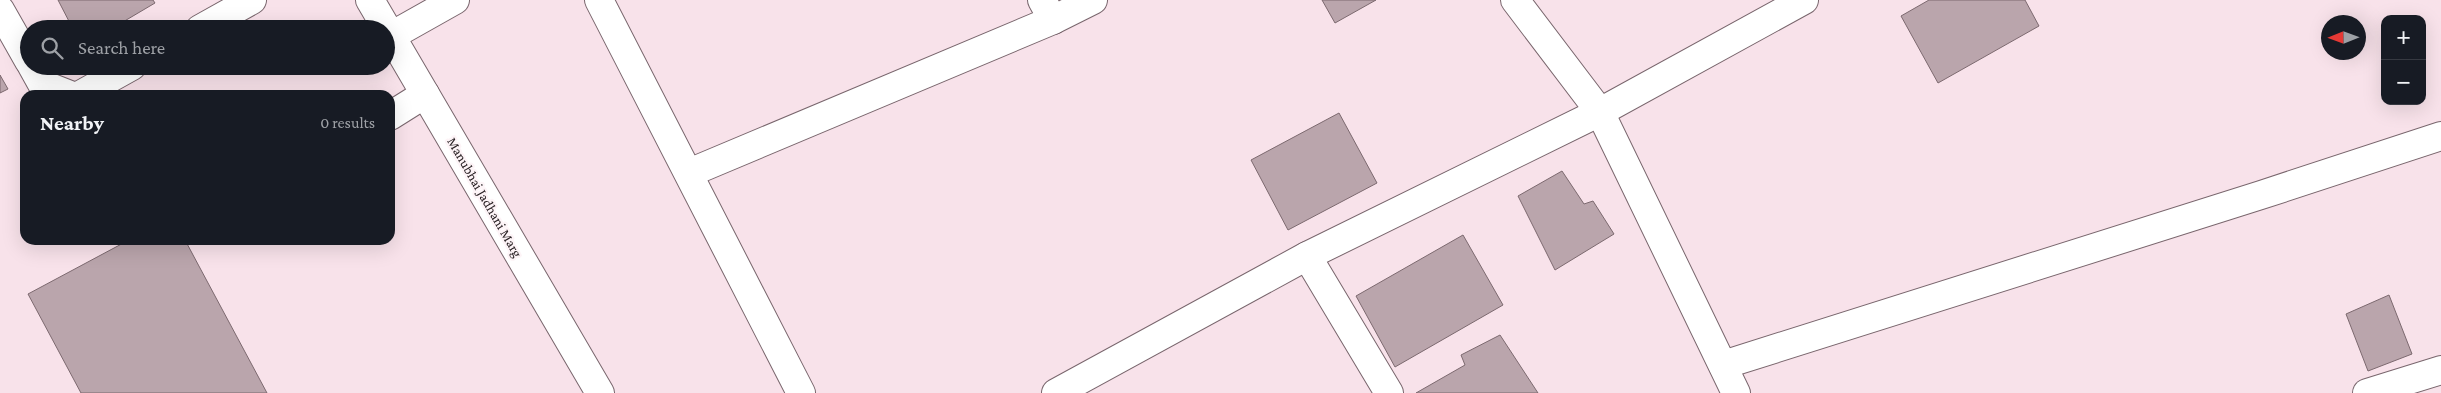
<!DOCTYPE html>
<meta charset="utf-8">
<style>
body{margin:0;font-family:"Crimson Pro",serif;background:#242831;color:#f1f3f6}
.controls{position:absolute;right:15px;top:15px;display:grid;overflow:hidden;border-radius:10px;box-shadow:0 5px 20px #0002}
.controls button{width:45px;height:45px;display:grid;place-items:center;padding:0;border:0;border-bottom:1px solid #363941;background:#171b24;color:#f1f3f6;font:25px sans-serif}
.compass{position:absolute;left:2321px;top:15px;width:45px;height:45px;border-radius:50%;background:#171b24;box-shadow:0 5px 20px #0002;rotate:269deg}
.list{margin:0;padding:0;list-style:none}
h2{display:flex;justify-content:space-between;align-items:center;height:65px;margin:0;padding:0 20px;font-size:21px}
h2 small{font-size:16px;font-weight:400;color:#9ea1a6}
.icon{flex:none;width:28px;height:28px;fill:none;stroke:currentColor;stroke-width:2;stroke-linecap:round;stroke-linejoin:round}
.map{position:relative;flex:none;width:2441px;height:393px;overflow:hidden}
.search{position:absolute;background:#171b24;box-shadow:0 5px 20px #0002;left:20px;top:20px;width:375px;height:55px;display:flex;align-items:center;gap:12px;box-sizing:border-box;padding:0 18px;border-radius:28px;color:#9ea1a6;font-size:19px}
.panel{position:absolute;background:#171b24;box-shadow:0 5px 20px #0002;left:20px;top:90px;width:375px;height:155px;border-radius:15px}
.map>svg:first-child{display:block}
.building{fill:#baa5ac;stroke:#7c696f}
.lines{fill:none;stroke-linecap:round;stroke-linejoin:round}
.minor-casing{stroke:#79666d;stroke-width:30}
.tertiary-casing{stroke:#79666d;stroke-width:30}
.minor{stroke:#fff;stroke-width:28}
.tertiary{stroke:#fff;stroke-width:28}
.labels{text-anchor:middle;stroke-width:4.5;stroke-linejoin:round;paint-order:stroke}
.street-label{font-size:14px;fill:#292124;stroke:#fdf4f7}
</style>
<div class="map">
<svg width="2441" height="393" viewBox="0 0 2441 393">
<rect width="100%" height="100%" fill="#f8e2ea"/>
<!-- building -->
<g class="building">
<path d="M58,0h95l2,3 -44,26h-38z"/>
<path d="M1322,0h54l-41,23z"/>
<path d="M1929,0h96l14,26 -101,57 -37,-67z"/>
<path d="M0,75l8,14 -8,4z"/>
<path d="M1339,113l38,70 -89,47 -37,-70z"/>
<path d="M1562,171l22,33 9,-3 21,33 -59,36 -37,-74z"/>
<path d="M1463,235l40,70 -108,62 -39,-71z"/>
<path d="M129,240h56l82,153h-186l-53,-99z"/>
<path d="M2389,295l23,59 -44,17 -22,-57z"/>
<path d="M1500,335l38,58h-122l49,-28 -4,-10z"/>
</g>
<g class="lines">
<!-- minor casing -->
<g class="minor-casing">
<g id="minor">
<path d="M599,0l202,393"/>
<path d="M1042,0l11,20"/>
<path d="M1515,0l85,112 136,281"/>
<path d="M0,10l29,51"/>
<path d="M200,29l52,-29"/>
<path d="M391,36l64,-36"/>
<path d="M32,66l10,18 28,11"/>
<path d="M80,95l52,-29"/>
<path d="M390,116l35,-22"/>
<path d="M689,173l364,-153 40,-20"/>
<path d="M1307,256l82,137"/>
<path d="M1723,365l538,-170 180,-59"/>
<path d="M2367,393l74,-23"/>
</g>
</g>
<!-- tertiary casing -->
<g class="tertiary-casing">
<g id="tertiary">
<path d="M370,0l230,393"/>
<path d="M1056,393l251,-137 293,-144 204,-112"/>
</g>
</g>
<!-- minor -->
<use href="#minor" class="minor"/>
<!-- tertiary -->
<use href="#tertiary" class="tertiary"/>
</g>
<g class="labels">
<!-- street labels -->
<g class="street-label">
<text transform="translate(485 197) rotate(60)" y="5">Manubhai Jadhani Marg</text>
</g>
</g>
</svg>
<div class="controls">
<button>+</button>
<button>−</button>
</div>
<svg class="compass" viewBox="-18 -18 36 36"><path d="M0-13l5 13h-10z" fill="#e53935"/><path d="M0 13l5-13h-10z" fill="#9ea1a6"/></svg>
<div class="search"><svg class="icon" aria-label="search" viewBox="0 0 24 24"><circle cx="10" cy="10" r="6"/><path d="M15 15l6 6"/></svg>Search here</div>
<section class="panel">
<h2>Nearby<small>0 results</small></h2>
<ul class="list">
</ul>
</section>
</div>
